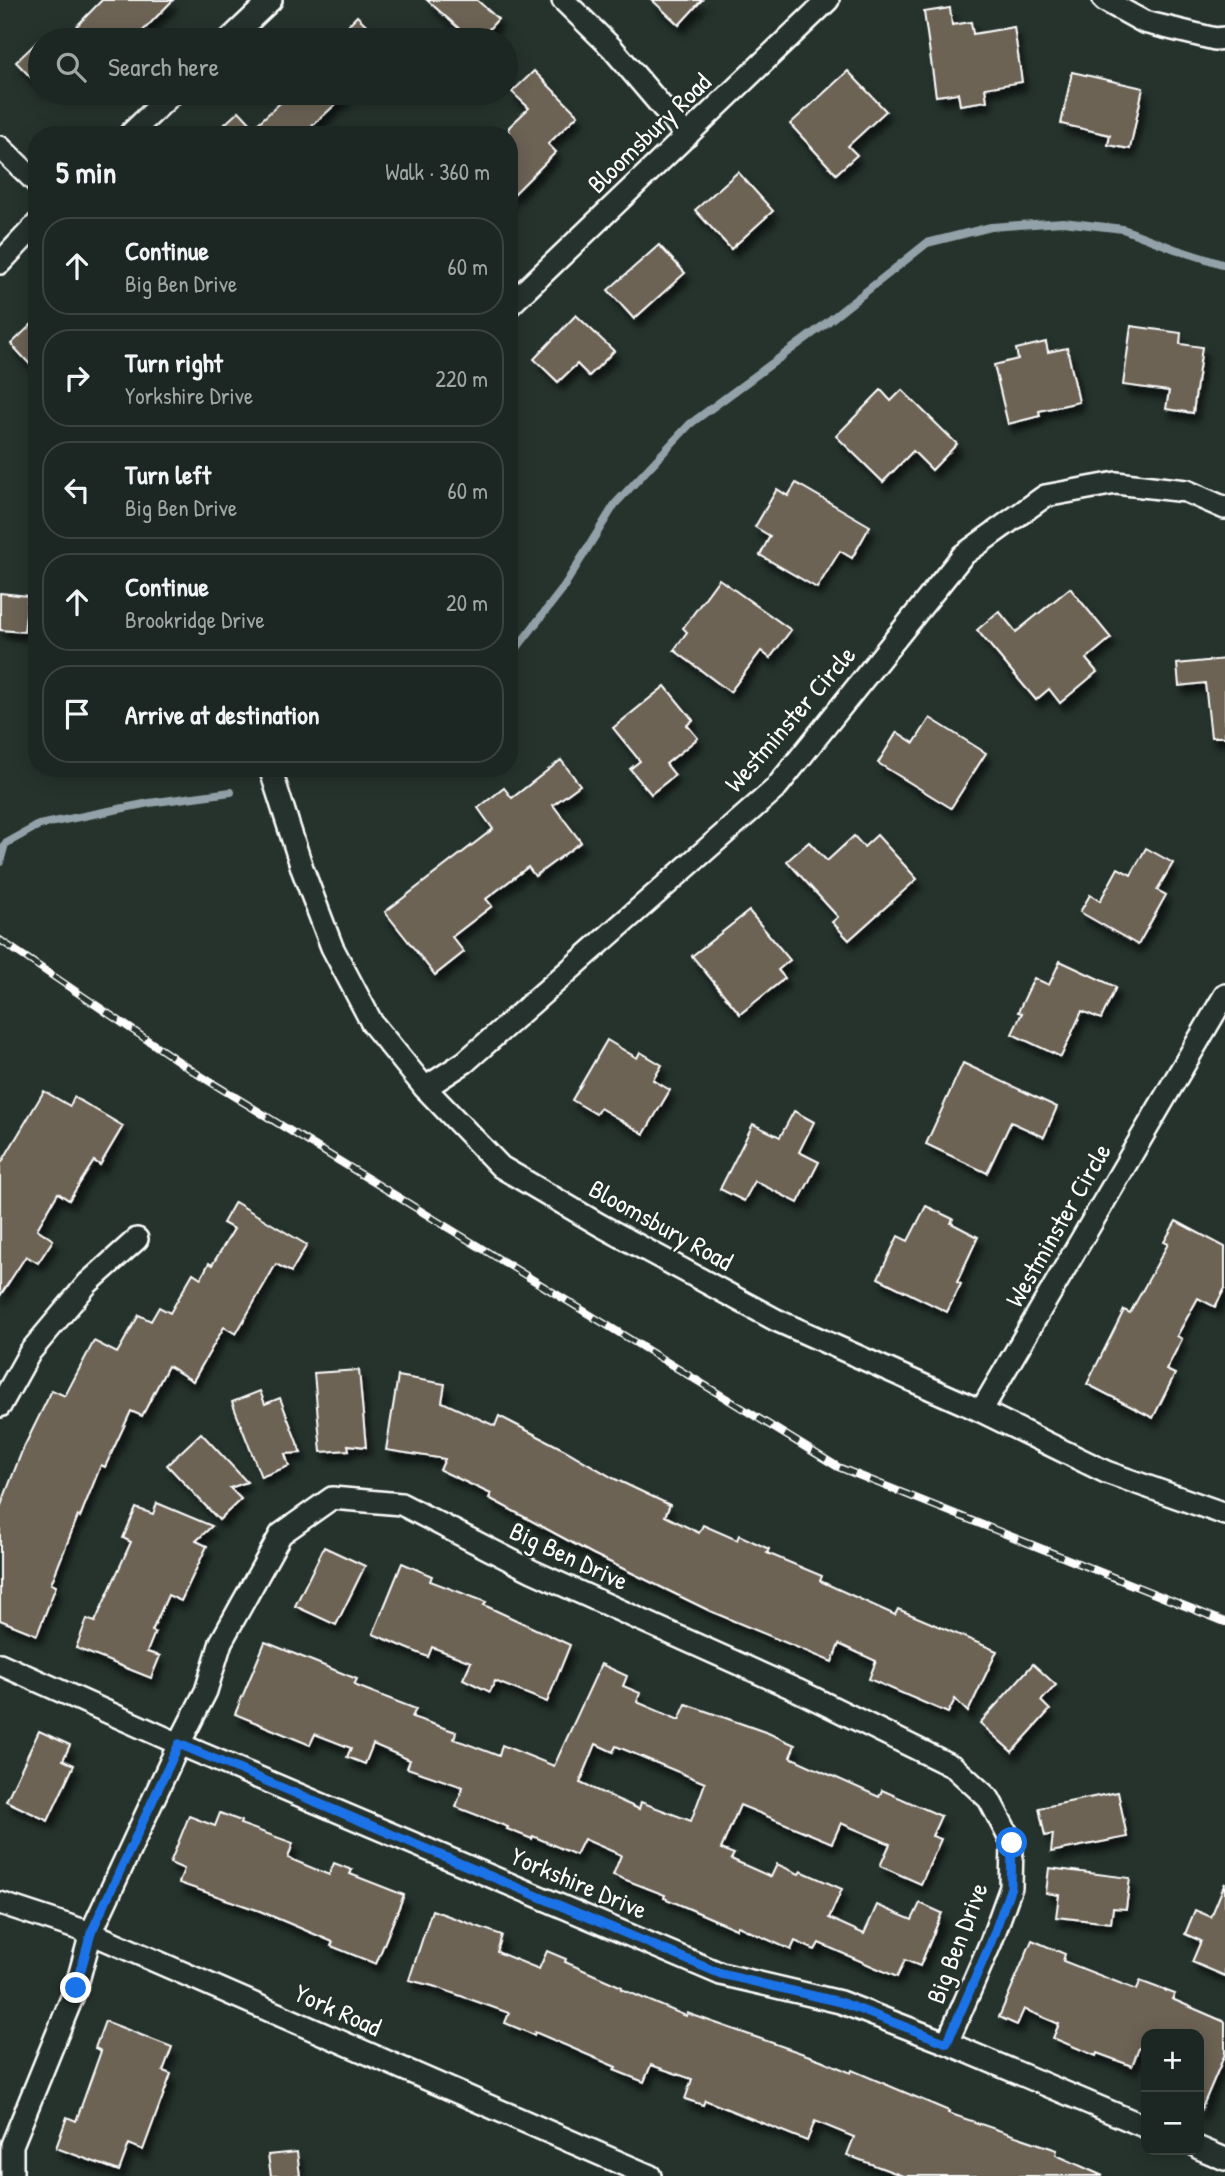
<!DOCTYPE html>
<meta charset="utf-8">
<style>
body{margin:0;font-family:"Patrick Hand",sans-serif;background:#252e2a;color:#f1f3f6}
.controls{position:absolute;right:21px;bottom:21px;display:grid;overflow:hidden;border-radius:14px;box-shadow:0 4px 18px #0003}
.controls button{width:63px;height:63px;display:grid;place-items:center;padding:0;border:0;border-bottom:2px solid #3a4340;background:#1c2622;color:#f1f3f6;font:35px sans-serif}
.stop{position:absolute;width:21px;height:21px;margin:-16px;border:5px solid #1a73e8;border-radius:50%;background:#fff}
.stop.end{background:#1a73e8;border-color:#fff;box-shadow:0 2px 7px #0008}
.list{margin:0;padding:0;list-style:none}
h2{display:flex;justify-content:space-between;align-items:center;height:91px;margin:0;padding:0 28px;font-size:30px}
h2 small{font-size:23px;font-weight:400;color:#a0a5a5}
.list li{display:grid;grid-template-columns:46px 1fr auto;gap:21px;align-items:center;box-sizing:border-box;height:98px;margin:0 14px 14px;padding:0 14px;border:2px solid #3a4340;border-radius:28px}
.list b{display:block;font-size:26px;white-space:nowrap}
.list p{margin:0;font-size:23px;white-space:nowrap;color:#a0a5a5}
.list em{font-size:23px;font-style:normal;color:#a0a5a5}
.icon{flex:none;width:38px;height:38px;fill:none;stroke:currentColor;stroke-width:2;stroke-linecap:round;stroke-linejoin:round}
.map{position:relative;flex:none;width:1225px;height:2176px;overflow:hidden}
.search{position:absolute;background:#1c2622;box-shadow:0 4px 18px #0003;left:28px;top:28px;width:490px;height:77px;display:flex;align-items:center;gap:18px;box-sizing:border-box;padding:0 24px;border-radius:38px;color:#a0a5a5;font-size:26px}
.panel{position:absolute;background:#1c2622;box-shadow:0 4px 18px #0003;left:28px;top:126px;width:490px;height:651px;border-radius:28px}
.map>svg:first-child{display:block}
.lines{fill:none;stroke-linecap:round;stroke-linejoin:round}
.stream{stroke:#93a2a9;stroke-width:8}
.building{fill:#6c6355;stroke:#fff;stroke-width:2;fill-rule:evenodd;filter:url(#shadow)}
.minor-casing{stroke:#fff;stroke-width:26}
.minor{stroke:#26332d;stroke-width:21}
.rail-casing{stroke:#fff;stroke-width:8}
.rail{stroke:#26332d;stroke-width:5;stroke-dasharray:16;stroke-linecap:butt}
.route{stroke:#1a73e8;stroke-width:9}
.labels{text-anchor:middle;stroke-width:5;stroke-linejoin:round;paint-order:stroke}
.street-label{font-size:26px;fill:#fff;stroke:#26332d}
</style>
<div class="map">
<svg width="1225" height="2176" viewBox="0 0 1225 2176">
<defs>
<filter id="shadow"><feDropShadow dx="4.5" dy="8" stdDeviation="3.5" flood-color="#0009"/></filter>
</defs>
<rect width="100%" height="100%" fill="#26332d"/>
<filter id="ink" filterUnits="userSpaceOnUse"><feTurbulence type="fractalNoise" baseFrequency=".0143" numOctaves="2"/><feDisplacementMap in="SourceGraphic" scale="14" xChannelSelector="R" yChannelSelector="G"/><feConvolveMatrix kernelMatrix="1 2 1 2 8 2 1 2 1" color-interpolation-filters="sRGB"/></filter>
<g filter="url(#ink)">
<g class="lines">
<!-- stream -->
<g class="stream">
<path d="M509,658l52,-67 54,-87 75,-80 130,-96 107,-85 64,-16 72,-5 60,7 52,20 50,16"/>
<path d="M321,771l29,-3"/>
<path d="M0,862l5,-18 34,-19 110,-22 82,-11"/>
</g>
</g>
<!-- building -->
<g class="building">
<path d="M102,0h71l-39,40h-71z"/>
<path d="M427,0h50l21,19 -19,21h-7z"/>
<path d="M652,0h50l-23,25z"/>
<path d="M950,8l2,17 19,-3 2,12 41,-7 8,55 -37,6 2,13 -27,4 -2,-12 -22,3 -12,-84z"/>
<path d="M357,16l25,24h-48z"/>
<path d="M40,39v48l-24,-25z"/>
<path d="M534,71l44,44 -30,29 8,8 -47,47v-72l20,-19 -17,-16z"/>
<path d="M848,71l38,40 -38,35 9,9 -21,19 -46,-50z"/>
<path d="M1072,72l71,16 -13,61 -22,-4 2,-10 -49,-11z"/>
<path d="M291,93h57l-46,42h-89l26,-24 15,16z"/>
<path d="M738,172l35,39 -42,38 -36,-39z"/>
<path d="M659,245l26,28 -51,46 -26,-29z"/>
<path d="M576,315l38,36 -25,25 -12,-12 -19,18 -24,-23z"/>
<path d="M37,319v53l-26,-28z"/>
<path d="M1131,326l50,7 -1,11 22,3 -9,66 -27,-4 3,-18 -46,-6z"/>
<path d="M1046,342l2,10 19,-4 12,54 -40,9 1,5 -32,8 -14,-59 24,-6 -2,-10z"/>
<path d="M881,390l10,11 11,-11 55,54 -25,26 -19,-19 -30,31 -47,-46z"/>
<path d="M796,483l74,43 -18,32 -12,-7 -23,37 -57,-33 10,-19 -15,-9 22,-38 11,7z"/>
<path d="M719,579l72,51 -21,28 -9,-7 -31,41 -56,-42 13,-18 -4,-4z"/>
<path d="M1070,588l41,50 -25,21 11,13 -37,31 -11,-14 -13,11 -59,-70 22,-19 17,21z"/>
<path d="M0,593l28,3 -4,36 -24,-2z"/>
<path d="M1225,659v78h-14l-6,-54 -26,3 -2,-22z"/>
<path d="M665,686l28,34 -6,5 11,13 -32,26 9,11 -24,19 -21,-25 10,-8 -27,-33z"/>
<path d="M930,718l56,35 -35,55 -73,-45 19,-31 17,11z"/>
<path d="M561,760l19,25 -27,20 28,37 -46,34 -7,-9 -42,32 6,7 -40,31 12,15 -29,23 -50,-63 108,-83 -15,-21 26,-20 8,10z"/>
<path d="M877,835l40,44 -68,61 -17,-18 6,-5 -51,-56 22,-19 18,19 27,-25 10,11z"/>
<path d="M1146,848l27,15 -16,27 9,5 -28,50 -58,-33 10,-17 10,6 18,-33 13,7z"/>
<path d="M749,911l41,49 -12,10 7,8 -45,36 -48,-58z"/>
<path d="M1060,961l56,26 -15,32 -19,-8 -21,46 -49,-23 10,-21 -4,-1 16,-34 15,7z"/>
<path d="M607,1040l30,18 3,-6 22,13 -9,15 17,10 -26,44 -44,-26 -4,6 -24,-14z"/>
<path d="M963,1063l94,44 -13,30 -33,-15 -24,51 -61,-29z"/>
<path d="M44,1091l26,15 4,-9 49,29 -23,39 -6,-4 -25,39 -11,-7 -21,36 16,11 -15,23 -12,-7 -26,40v-131z"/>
<path d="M794,1111l20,11 -15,30 20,10 -21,41 -43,-22 -11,20 -24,-12 33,-65 27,13z"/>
<path d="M235,1202l72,43 -16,27 -15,-8 -40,70 -12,-7 -31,54 -25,-15 -26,50 -11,-5 -26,56 -4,-2 -21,52 -2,-1 -27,68 5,2 -19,49 -37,-15v-112l22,-57 30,-61 13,6 29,-55 23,12 22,-38 12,6 8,-14 11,6 23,-40 8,5 8,-15 3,2 22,-36 -11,-6z"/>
<path d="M926,1206l27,13 -2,4 27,14 -21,45 4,2 -14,28 -69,-34 20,-42 10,5z"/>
<path d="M1176,1221l49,26v41l-10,19 -17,-9 -21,38 5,3 -16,31 9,4 -22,44 -66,-34 37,-74 6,3 38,-69 -4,-2z"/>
<path d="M359,1370l7,77 -18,-2 1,5 -28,2 -7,-79z"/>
<path d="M398,1376l47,8 -3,18 53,24 4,-10 66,34 48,28 57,27 -5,11 34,17 4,-8 34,15 2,-5 30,14 -2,4 55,23 -2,5 75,34 3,-6 99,42 -29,61 -13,-13 -7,14 -79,-34 7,-18 -37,-17 -7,18 -122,-51 -117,-57 -104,-56 2,-4 -51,-24 5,-11 -59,-9z"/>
<path d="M260,1391l5,13 15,-6 21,55 -16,1 4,12 -28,11 -29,-75z"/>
<path d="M201,1433l46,49 -17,6 11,11 -22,21 -52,-55z"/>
<path d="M157,1503l55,23 -16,15 11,5 -26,55 -13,-6 -16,36 3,1 -8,20 13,4 -9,22 -75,-30 11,-29 8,3 36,-80 -8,-4 13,-30 17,6z"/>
<path d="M324,1547l41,19 -29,59 -41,-19z"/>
<path d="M402,1563l30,13 -2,5 56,21 -2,3 86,40 -23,57 -52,-21 -5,11 -27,-13 8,-17 -39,-15 -4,10 -55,-23z"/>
<path d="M265,1642l92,37 -3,6 62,24 -4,8 44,15 -2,7 45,17 3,-11 52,21 47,-102 26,12 -4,10 17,7 -3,9 42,18 7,-16 82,29 27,12 -5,12 89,40 3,-7 59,26 -9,20 9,3 -20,45 -41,-18 10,-22 -49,-21 -9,20 -92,-38 -19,44 13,5 -3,5 40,18 6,-13 22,10 2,-3 41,18 -13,29 35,16 13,-29 35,15 8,-17 22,10 -22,53 -15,-6 -8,17 -78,-34 -4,7 -20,-9 -4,9 -53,-24 -2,3 -46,-20 -26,-11 1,-3 -52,-20 8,-20 -37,-16 -8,16 -43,-19 -1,3 -25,-10 1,-2 -52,-20 7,-20 -56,-19 3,-8 -37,-16 -8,20 -18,-7 4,-9 -36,-14 -5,11 -75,-31zM596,1744l17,8 3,-6 89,37 -14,38 -50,-19 -2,7 -59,-26z"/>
<path d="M1033,1664l23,21 -15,16 9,9 -38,42 -32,-29z"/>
<path d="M39,1731l31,14 -7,15 11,5 -26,56 -42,-20z"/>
<path d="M1118,1792l9,45 -76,15 2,-18 -8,2 -6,-28z"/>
<path d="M220,1813l21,8 -1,3 53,19 -5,15 41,17 5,-12 18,7 -2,4 54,21 -28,69 -45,-18 2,-4 -73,-31 -81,-28 5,-14 -14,-6 19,-47 26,10z"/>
<path d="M1049,1868l81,10 -4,31 -13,-1 -2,15 -55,-6 3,-22 -13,-2z"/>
<path d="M1225,1883v93l-33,-14 9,-21 -16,-7 10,-24 16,7z"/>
<path d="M432,1910l70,25 -5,17 42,17 8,-18 19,8 -1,3 57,25 -1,2 65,27 1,-3 134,47 30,13 1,-3 97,41 -1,2 109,37 -1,5 47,21h-200l-56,-21 7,-18 -39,-16 -8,20 -102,-41 -2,5 -18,-6 7,-20 -41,-14 -7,17 -30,-12 2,-3 -81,-35 -1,3 -29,-12 4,-10 -76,-27 -24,-6z"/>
<path d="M1032,1940l33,14 -2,7 74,29 3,-9 35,13 -3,5 53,23v32l-26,61v-81h-53v16l-7,-2 -7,18 -35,-13 -1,3 -43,-18 6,-14 -35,-15 -7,16 -18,-8z"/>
<path d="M105,2021l67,26 -9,24 8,3 -28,76 -14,-6 -10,27 -63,-23 11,-31 9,4 25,-70 -6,-3z"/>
<path d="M297,2152l3,24h-29l-3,-21z"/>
</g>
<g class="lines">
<!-- minor casing -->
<g class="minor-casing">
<g id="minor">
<path d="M563,0l49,48 75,88"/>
<path d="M1104,0l40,22 71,17 10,-1"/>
<path d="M229,40l42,-40"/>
<path d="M129,135l44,-42"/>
<path d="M0,147l37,36"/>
<path d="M0,263l37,-39"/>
<path d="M509,306l319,-306"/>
<path d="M270,768l33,103 29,76 40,76 53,65 76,79 99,58 176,95 205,91 125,61 119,42"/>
<path d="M425,1088l40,-26 310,-273 188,-234 82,-59 71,-13 70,8 39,17"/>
<path d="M0,1406l30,-54 58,-69 49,-44"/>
<path d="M981,1411l244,-416"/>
<path d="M0,1664l179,80 542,230 119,28 107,41 199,84"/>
<path d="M0,1903l91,30 559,243"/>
<path d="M1199,2148l26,11"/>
<path d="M12,2176v-31l64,-157 15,-55 88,-189 27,-53 15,-49 60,-108 51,-36 69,6 131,67 265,119 157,77 35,32 23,44 -1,44 -20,55 -44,101"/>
</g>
</g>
<!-- minor -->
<use href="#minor" class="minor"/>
<!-- rail casing -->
<g class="rail-casing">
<path id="rail" d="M0,940l196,133 642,394 387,155"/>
</g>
<!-- rail -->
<use href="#rail" class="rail"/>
</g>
</g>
<g class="lines" filter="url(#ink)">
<!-- route -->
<path class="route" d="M76,1988l15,-55 88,-189 542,230 119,28 107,41 44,-101 20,-55 1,-44"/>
</g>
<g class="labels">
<!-- street labels -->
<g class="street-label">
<text transform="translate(649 133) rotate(-44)" y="9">Bloomsbury Road</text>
<text transform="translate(790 719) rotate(-49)" y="9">Westminster Circle</text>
<text transform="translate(661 1225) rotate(29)" y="9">Bloomsbury Road</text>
<text transform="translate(1058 1225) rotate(-60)" y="9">Westminster Circle</text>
<text transform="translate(569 1556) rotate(25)" y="9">Big Ben Drive</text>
<text transform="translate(579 1883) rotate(23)" y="9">Yorkshire Drive</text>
<text transform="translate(957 1943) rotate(-69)" y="9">Big Ben Drive</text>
<text transform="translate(338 2010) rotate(24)" y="9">York Road</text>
</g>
</g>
</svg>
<div class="controls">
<button>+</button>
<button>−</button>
</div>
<div class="stop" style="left:1012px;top:1843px"></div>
<div class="stop end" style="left:76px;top:1988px"></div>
<div class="search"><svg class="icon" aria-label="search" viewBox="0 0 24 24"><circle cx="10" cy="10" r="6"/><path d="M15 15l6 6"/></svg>Search here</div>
<section class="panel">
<h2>5 min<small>Walk · 360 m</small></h2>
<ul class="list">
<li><svg class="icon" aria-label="ahead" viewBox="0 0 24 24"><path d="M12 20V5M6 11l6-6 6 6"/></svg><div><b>Continue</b><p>Big Ben Drive</p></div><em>60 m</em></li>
<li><svg class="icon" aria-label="right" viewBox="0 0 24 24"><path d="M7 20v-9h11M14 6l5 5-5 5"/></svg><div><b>Turn right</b><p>Yorkshire Drive</p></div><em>220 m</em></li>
<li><svg class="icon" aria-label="left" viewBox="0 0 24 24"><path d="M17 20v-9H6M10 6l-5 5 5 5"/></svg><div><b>Turn left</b><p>Big Ben Drive</p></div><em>60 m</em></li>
<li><svg class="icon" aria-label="ahead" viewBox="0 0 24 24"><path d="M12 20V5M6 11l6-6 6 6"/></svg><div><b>Continue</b><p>Brookridge Drive</p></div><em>20 m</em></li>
<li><svg class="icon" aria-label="arrive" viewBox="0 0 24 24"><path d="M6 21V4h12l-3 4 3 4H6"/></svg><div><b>Arrive at destination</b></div></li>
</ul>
</section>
</div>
